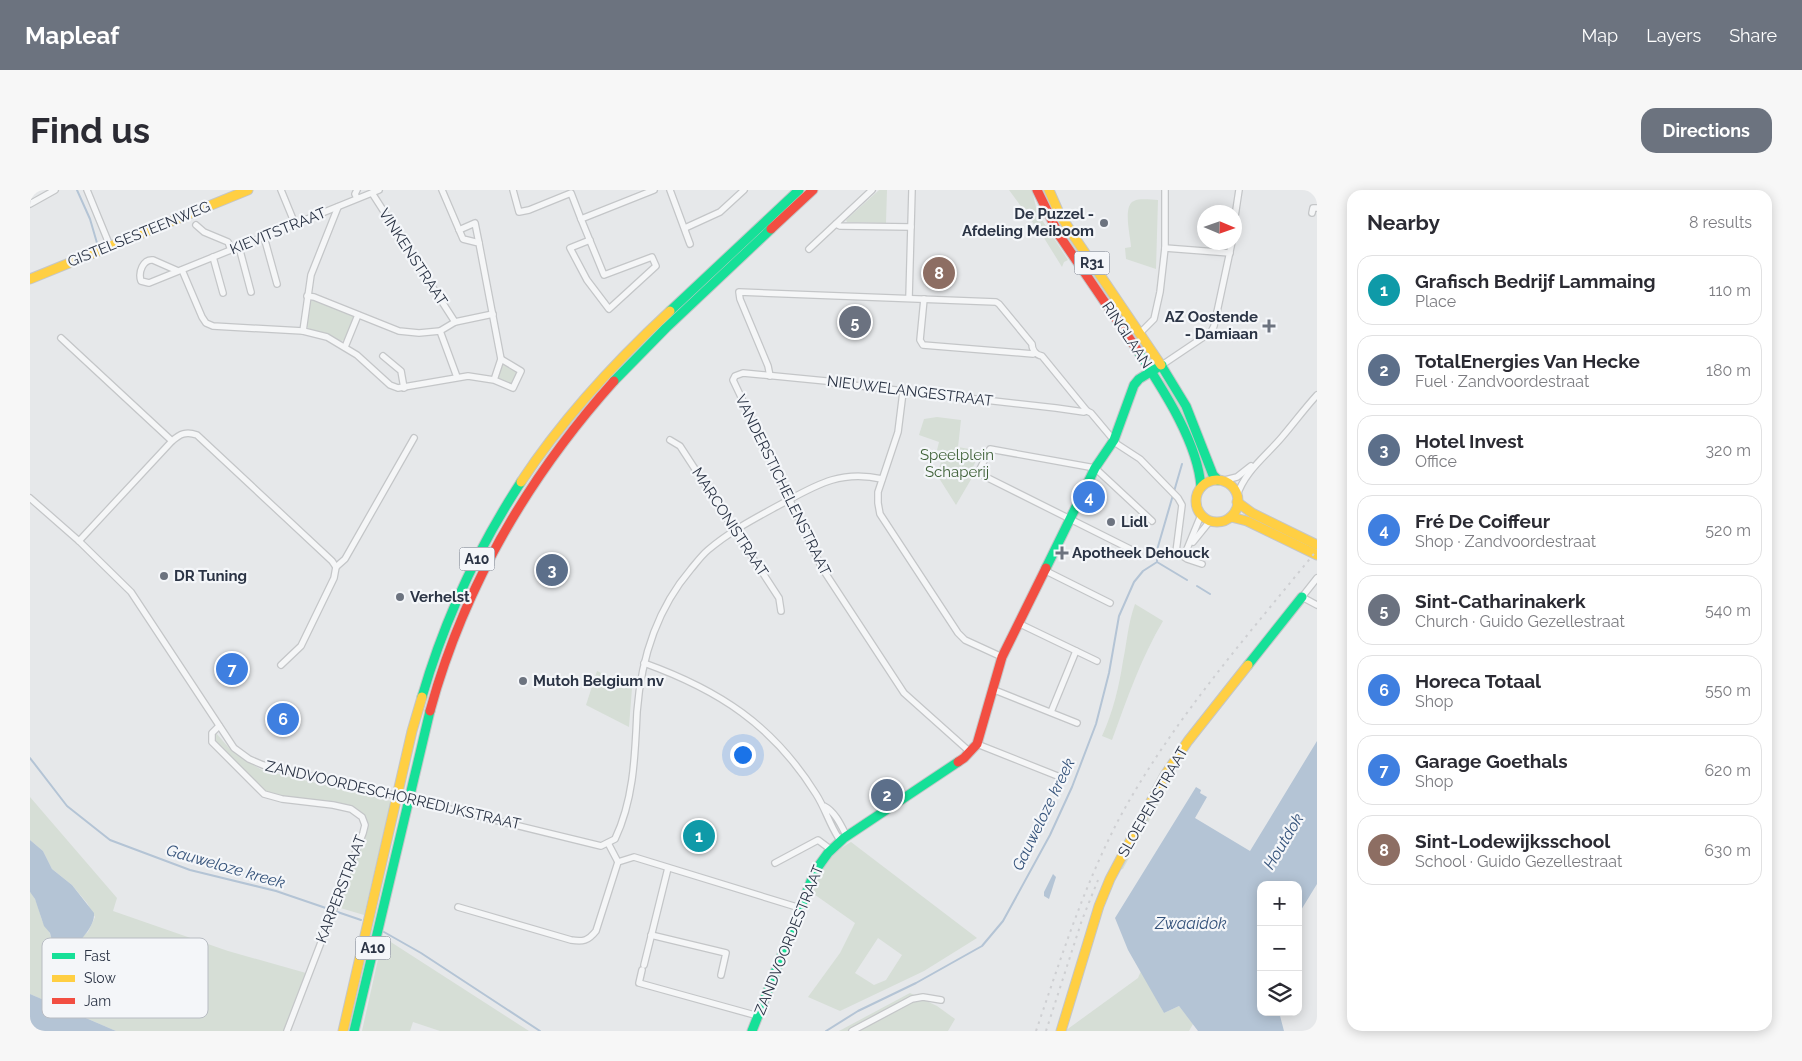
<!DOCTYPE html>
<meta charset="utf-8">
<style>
body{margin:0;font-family:Raleway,sans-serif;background:#f7f7f7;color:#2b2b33}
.controls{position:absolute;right:15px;bottom:15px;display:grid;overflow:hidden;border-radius:10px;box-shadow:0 2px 12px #0003}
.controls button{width:45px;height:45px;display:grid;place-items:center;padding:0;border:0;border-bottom:1px solid #e1e1e2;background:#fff;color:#2b2b33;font:25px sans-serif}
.compass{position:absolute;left:1167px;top:15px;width:45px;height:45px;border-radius:50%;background:#fff;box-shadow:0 2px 12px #0003;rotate:92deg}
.you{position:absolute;left:712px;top:564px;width:18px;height:18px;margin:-12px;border:4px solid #fff;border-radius:50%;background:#1a73e8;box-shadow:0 0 0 8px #1a73e833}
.badge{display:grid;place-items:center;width:32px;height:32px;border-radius:50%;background:#6c737f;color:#fff;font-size:16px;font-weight:700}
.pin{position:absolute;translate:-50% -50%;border:2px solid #fff;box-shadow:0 1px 5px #0006}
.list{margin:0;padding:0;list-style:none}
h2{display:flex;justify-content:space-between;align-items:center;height:65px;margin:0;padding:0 20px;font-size:21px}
h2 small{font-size:16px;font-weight:400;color:#7c7c81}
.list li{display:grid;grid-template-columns:32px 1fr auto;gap:15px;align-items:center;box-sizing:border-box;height:70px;margin:0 10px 10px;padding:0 10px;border:1px solid #e1e1e2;border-radius:15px}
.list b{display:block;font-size:19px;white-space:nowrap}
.list p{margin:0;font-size:16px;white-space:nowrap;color:#7c7c81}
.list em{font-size:16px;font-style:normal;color:#7c7c81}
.icon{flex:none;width:28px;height:28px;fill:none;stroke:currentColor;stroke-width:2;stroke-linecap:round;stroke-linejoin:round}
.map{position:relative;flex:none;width:1287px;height:841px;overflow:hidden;border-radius:15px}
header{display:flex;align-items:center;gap:30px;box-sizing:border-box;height:70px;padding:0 25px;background:#6c737f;color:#fff}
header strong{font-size:24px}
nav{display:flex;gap:28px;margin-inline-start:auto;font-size:18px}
.intro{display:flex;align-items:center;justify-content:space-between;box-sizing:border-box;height:120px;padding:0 30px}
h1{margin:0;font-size:35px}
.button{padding:12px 22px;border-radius:15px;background:#6c737f;color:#fff;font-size:18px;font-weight:700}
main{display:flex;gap:30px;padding:0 30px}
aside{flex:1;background:#fff;border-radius:15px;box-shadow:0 2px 12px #0003}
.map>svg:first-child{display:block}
.green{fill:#d6ded6;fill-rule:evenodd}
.water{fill:#b4c4d5}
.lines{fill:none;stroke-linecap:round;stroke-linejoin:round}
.stream{stroke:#b4c4d5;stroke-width:2}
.street-casing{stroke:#c4c6c8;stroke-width:8}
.fast-casing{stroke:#c4c6c8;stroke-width:11}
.slow-casing{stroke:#c4c6c8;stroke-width:11}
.jam-casing{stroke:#c4c6c8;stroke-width:11}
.street{stroke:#f5f6f7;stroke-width:5.5}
.fast{stroke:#16e098;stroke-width:9}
.slow{stroke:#ffcf43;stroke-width:9}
.jam{stroke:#f24e42;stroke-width:9}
.rail{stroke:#cecfd2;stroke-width:2;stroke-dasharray:2.5 5;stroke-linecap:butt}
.street-bridge-casing{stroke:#c4c6c8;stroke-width:8;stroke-linecap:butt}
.street-bridge{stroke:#f5f6f7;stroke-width:5.5}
.poi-dot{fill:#6c737f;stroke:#f4f6f9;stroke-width:2}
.labels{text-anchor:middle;stroke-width:4.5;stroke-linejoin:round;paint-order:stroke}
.shield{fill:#f4f6f9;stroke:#676e7b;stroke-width:1}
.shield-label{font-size:14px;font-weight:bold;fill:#2b3445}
.poi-label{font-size:15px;font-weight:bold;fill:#2b3445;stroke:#f4f6f9;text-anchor:start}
.street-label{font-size:15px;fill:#2b3445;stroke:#f4f6f9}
.park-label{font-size:15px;fill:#3f6138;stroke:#f4f6f9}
.water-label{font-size:16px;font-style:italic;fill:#34527a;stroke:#f4f6f9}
.key{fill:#f4f6f9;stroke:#b8bcc3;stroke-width:1}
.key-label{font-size:14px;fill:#2b3445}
</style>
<header>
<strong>Mapleaf</strong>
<nav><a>Map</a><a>Layers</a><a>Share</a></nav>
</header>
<div class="intro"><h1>Find us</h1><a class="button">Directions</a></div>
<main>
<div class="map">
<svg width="1287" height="841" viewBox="0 0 1287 841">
<rect width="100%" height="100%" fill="#e6e8ea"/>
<!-- green -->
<g class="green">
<path d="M849,0h8l-1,33 -39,-1 -1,-2z"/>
<path d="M979,0h23l4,17 6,13 26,40 -4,2 -2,5 -18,-29z"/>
<path d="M1010,0h5l109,170 -6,1 -90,-133z"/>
<path d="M1128,10l-2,69 -30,-10 -1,-11 6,-1c0,-8 -9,-42 3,-46 6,-3 17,-1 24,-1z"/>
<path d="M282,110l41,16 1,2 -9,22 -4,1 -33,-13 -2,-3 4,-23z"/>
<path d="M473,175l14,6 -5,13 -15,-6z"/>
<path d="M1134,190l24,36 23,61 -7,2c-9,-37 -23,-65 -42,-98z"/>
<path d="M907,227l24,3 -3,27 22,4 -10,23 3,2 -17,29 -19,-30 7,-23 -7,-2 2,-8 -20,-7 5,-16z"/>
<path d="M1105,414l28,17c-22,37 -36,78 -51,119l-10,-4c11,-24 17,-49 21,-75 4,-19 5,-38 12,-57z"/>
<path d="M567,481l35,17 -3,39 -43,-22z"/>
<path d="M186,543l14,16 9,7 23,14 129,31 -27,114 -27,-8 29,-75 -3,-18 -6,-4 -9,-4 -66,-9 -17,-6 -51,-50v-6z"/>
<path d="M1129,603l4,2 -40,74 -4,1z"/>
<path d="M0,607l87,101 -4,13 115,40 78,22 -22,58h-168l-86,-37v-102c7,7 9,19 12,28 2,6 7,9 8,14 8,24 3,34 2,58l12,3v-17l9,-25 11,-18 4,-3 7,-15 -8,-14 -15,-18 -20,-16 -9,-18 -13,-11z"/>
<path d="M821,652l126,96 -53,33 -84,40 -32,-14 32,-44 15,-30 -44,-31c11,-23 17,-37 40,-50zM848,748l24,17 -16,25 -12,5 -19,-12z"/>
<path d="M353,747l146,94h-89l-27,-9 -3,9h-48z"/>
<path d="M1111,781l23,42 15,-7 14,18 -4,7h-124l73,-53z"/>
<path d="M880,803l27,13 18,13 -7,12h-109z"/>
</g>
<!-- water -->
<g class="water">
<path d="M1287,551v143l-19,31v-30h-37v127h18l5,19h-86l-19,-25 -15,7 -36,-63 -13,-32 81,-131 5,3 -1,3 7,4 -12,21 55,33z"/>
<path d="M0,650l13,11 9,18 20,16 22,28c1,15 -15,26 -21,39 -6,14 -8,28 -9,43l-12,-3 -3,-3 6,-21 -1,-19 -4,-16 -6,-7 -9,-27 -5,-7z"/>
<path d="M1023,684l3,3 -7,22 -5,-3v-4z"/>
<path d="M0,804l86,37h-86z"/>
</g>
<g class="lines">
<!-- stream -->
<g class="stream">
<path d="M47,0l13,29 7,24"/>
<path d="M1127,372l30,18"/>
<path d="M1167,396l13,8"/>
<path d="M0,568l37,48 43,34 80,30 86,21 85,29"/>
<path d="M354,742l37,21 119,78"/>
<path d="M796,841l32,-20 58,-28 66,-37 21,-25 47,-86 22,-48 24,-63 13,-51 10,-57 15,-34 9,-11 14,-9v-12l25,-86"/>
</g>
<!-- street casing -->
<g class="street-casing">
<g id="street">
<path d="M57,0l23,56"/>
<path d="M251,0l14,34"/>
<path d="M327,0l-2,4 2,4"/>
<path d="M412,0l21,49 16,4 22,116"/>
<path d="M483,0l6,22 10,-2 42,-17 10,26 73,-29"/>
<path d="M640,0l20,54"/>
<path d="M342,3l83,129"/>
<path d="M0,14l25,-14"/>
<path d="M1282,23l1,-5h4"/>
<path d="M551,29l23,56 48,-18 4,9 -47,43 -22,-29 -17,-32 20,-8"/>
<path d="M1204,33l5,-33"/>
<path d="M806,34l4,2 71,1"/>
<path d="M166,35l8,7 24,10 3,8"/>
<path d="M655,38l35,-16 24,-22"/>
<path d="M429,40l16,-7 4,20"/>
<path d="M234,47l13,47"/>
<path d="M209,57l12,45"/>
<path d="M1135,58l65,5"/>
<path d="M779,59l63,-59"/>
<path d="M183,67l10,36"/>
<path d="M152,80l20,47 4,6 7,3 90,5 24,6 30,18 33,30 8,3 70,-12 26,4 19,8 8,-17 -20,-12 -7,21"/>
<path d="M148,81l-25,-11c-10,-1 -15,12 -12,21l8,2 230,-93"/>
<path d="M277,106l7,1 85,34 20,2 21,-2 15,-9 38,-8"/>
<path d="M879,108l3,-108"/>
<path d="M894,109l-4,41 3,5 110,9 2,-1"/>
<path d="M273,141l8,-56 27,-68"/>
<path d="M410,141l17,46"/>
<path d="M1110,143l14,-14 6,-27 5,-44v-58"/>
<path d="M31,148l111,103"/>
<path d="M315,157l13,-32"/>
<path d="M353,166l18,15 3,17"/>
<path d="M1132,175l49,-33 3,-6 18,-84"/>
<path d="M740,186l-2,-10 -28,-67 -1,-7 257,10 3,2 33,40c0,6 4,11 10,12l45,55 4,2 26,31 23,15 38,39 4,7 -6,47 11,7 15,5"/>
<path d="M873,202l-5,40 -20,60v11l2,11 78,119 7,7 37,17"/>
<path d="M640,250l10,6 99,152 2,13"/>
<path d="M1191,291l16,-4 14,-11"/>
<path d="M1207,306c7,-24 29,-40 45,-59 12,-14 23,-29 35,-42"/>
<path d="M0,308l49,43 52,51 103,156 15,11 14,6 117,27"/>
<path d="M49,351l93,-100c8,-7 14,-10 25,-6l135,126 4,6 -2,11 -33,68 -20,19"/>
<path d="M1163,352l17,-21"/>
<path d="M1157,359l14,-34"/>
<path d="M1104,361l-156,-78 12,-24 105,19 57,53"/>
<path d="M306,377l9,-8 69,-121"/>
<path d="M1014,380l66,33"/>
<path d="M1287,388l-15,19 15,8"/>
<path d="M988,433l79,38"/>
<path d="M614,473c75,27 129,62 172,131 9,14 13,29 22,43l6,1 1,-5c-5,-10 -11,-22 -21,-27"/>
<path d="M962,499l85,34"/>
<path d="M1021,522l25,-61"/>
<path d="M189,536l-7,7v9l52,52 18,5 51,6 18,4 11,8 3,8 -2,8 -76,198"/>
<path d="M947,554l83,33"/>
<path d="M940,562l-66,-59 -82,-125 -89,-188 2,-4 8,-3 83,8 8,2 222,25 28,4 3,-1"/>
<path d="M395,613l176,43 14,-7c19,-40 20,-84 22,-127 4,-53 19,-102 54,-143 5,-6 11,-14 17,-19 20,-17 42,-29 64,-41 40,-21 64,-40 110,-30"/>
<path d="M578,653l10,19"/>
<path d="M588,672l16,-5 166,51"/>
<path d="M745,673l43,-23 12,9"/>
<path d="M428,717l113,33c12,2 17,1 25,-9l22,-69"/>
<path d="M621,745l75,18 -5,22"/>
<path d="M614,775l24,-97"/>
<path d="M612,780l-3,13 119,33"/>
<path d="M822,841l60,-32 11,-2 18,3"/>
</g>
</g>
<!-- fast casing -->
<g class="fast-casing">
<g id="fast">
<path d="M640,121l129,-121"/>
<path d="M1108,161c24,37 60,91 63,136"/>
<path d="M1131,175l25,41 27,69 5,5"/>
<path d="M584,191l52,-53 105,-99"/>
<path d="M1016,378l49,-100 19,-28 20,-55 5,-6 23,-14"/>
<path d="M1218,475l54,-68"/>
<path d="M392,507c22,-76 56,-149 99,-215"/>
<path d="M324,841l76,-320"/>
<path d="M722,841l63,-160 13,-18 16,-15 114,-76"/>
</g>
</g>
<!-- slow casing -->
<g class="slow-casing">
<g id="slow">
<path d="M1019,0l10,23 16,25 86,127"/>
<path d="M0,89l218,-89"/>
<circle cx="1187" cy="311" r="21"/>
<path d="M491,292c42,-64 93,-119 149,-171"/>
<path d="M1207,312l15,11 65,32"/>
<path d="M1201,327l16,4 70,34"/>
<path d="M313,841l69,-300 10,-34"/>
<path d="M1031,841l38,-125 11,-27 55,-104 23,-34 60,-76"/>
</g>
</g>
<!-- jam casing -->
<g class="jam-casing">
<g id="jam">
<path d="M1007,0l22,45 79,116"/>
<path d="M741,39l42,-39"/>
<path d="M400,521c34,-124 99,-235 184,-330"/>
<path d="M928,572l6,-4 13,-14 25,-87 44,-89"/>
</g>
</g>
<!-- street -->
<use href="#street" class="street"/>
<!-- fast -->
<use href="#fast" class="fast"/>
<!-- slow -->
<use href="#slow" class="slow"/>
<!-- jam -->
<use href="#jam" class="jam"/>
<!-- rail -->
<g class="rail">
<path d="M1006,841c25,-73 48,-146 84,-214 53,-97 128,-182 197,-267"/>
<path d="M1016,841l36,-111 16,-40"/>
</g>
<!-- street-bridge casing -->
<g class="street-bridge-casing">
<path id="street-bridge" d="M350,602l45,11"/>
</g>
<!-- street-bridge -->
<use href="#street-bridge" class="street-bridge"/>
</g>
<!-- markers -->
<g class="poi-dot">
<circle cx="1074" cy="33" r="5"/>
<path d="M1236.5 128.5h5v5h5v5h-5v5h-5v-5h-5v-5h5z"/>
<circle cx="1081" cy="332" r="5"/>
<path d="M1029.5 355.5h5v5h5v5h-5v5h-5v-5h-5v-5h5z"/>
<circle cx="134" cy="386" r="5"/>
<circle cx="370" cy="407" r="5"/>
<circle cx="493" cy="491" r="5"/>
</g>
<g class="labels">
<!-- shield labels -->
<g class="shield">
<rect x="1044.5" y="61.5" width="35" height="23" rx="4"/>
<rect x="429.5" y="357.5" width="35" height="23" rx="4"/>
<rect x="325.5" y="746.5" width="35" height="23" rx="4"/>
</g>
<g class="shield-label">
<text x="1062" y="78">R31</text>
<text x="447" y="374">A10</text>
<text x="343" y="763">A10</text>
</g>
<!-- poi labels -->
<g class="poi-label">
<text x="1064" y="29" text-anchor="end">De Puzzel -<tspan x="1064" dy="17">Afdeling Meiboom</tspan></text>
<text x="1228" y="132" text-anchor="end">AZ Oostende<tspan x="1228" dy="17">- Damiaan</tspan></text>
<text x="1091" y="337">Lidl</text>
<text x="1042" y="368">Apotheek Dehouck</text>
<text x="144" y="391">DR Tuning</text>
<text x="380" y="412">Verhelst</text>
<text x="503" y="496">Mutoh Belgium nv</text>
</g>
<!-- street labels -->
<g class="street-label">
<text transform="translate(248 41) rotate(-22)" y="5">KIEVITSTRAAT</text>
<text transform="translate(109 44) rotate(-22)" y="5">GISTELSESTEENWEG</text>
<text transform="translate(383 67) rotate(57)" y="5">VINKENSTRAAT</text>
<text transform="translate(1097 145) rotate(56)" y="5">RINGLAAN</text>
<text transform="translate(880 201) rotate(7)" y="5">NIEUWELANGESTRAAT</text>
<text transform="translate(753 295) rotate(64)" y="5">VANDERSTICHELENSTRAAT</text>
<text transform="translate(700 332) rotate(57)" y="5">MARCONISTRAAT</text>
<text transform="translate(363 605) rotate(13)" y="5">ZANDVOORDESCHORREDIJKSTRAAT</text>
<text transform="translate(1123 612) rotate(-60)" y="5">SLOEPENSTRAAT</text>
<text transform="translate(311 699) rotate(-69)" y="5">KARPERSTRAAT</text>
<text transform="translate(759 750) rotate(-68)" y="5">ZANDVOORDESTRAAT</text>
</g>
<!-- park labels -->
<g class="park-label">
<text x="927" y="270">Speelplein<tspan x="927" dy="17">Schaperij</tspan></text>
</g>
<!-- water labels -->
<g class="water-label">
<text transform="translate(1013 624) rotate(-64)" y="6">Gauweloze kreek</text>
<text transform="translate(1253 651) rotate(-59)" y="6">Houtdok</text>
<text transform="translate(196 676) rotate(16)" y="6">Gauweloze kreek</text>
<text x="1161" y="739">Zwaaidok</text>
</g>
</g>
<!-- legend -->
<rect x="12" y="748" width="166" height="80" rx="8" class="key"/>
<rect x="22" y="763" width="23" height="6" fill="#16e098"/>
<rect x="22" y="785" width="23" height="7" fill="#ffcf43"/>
<rect x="22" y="808" width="23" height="6" fill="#f24e42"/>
<g class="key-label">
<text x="54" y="771">Fast</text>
<text x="54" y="793">Slow</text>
<text x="54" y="816">Jam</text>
</g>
</svg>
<div class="controls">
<button>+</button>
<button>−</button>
<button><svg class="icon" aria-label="layers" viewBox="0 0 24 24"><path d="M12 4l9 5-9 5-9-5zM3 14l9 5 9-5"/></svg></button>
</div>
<svg class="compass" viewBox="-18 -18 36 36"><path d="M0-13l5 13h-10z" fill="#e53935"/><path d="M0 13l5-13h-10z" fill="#7c7c81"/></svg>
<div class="you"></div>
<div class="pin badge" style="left:669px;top:646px;background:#0f9aa8">1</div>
<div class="pin badge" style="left:857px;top:605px;background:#5c6f8a">2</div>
<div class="pin badge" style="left:522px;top:380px;background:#5c6f8a">3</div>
<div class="pin badge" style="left:1059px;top:307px;background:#3f7fe0">4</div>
<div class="pin badge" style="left:825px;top:132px;background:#6b7280">5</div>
<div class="pin badge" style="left:253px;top:529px;background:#3f7fe0">6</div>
<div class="pin badge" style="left:202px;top:479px;background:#3f7fe0">7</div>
<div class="pin badge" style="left:909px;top:83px;background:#8d6e63">8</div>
</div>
<aside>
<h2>Nearby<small>8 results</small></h2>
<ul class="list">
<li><span class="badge" style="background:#0f9aa8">1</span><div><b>Grafisch Bedrijf Lammaing</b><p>Place</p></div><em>110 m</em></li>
<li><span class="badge" style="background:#5c6f8a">2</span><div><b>TotalEnergies Van Hecke</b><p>Fuel · Zandvoordestraat</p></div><em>180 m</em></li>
<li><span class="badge" style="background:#5c6f8a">3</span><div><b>Hotel Invest</b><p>Office</p></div><em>320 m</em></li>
<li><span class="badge" style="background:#3f7fe0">4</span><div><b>Fré De Coiffeur</b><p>Shop · Zandvoordestraat</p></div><em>520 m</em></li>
<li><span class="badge" style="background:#6b7280">5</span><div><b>Sint-Catharinakerk</b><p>Church · Guido Gezellestraat</p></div><em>540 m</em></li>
<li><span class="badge" style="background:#3f7fe0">6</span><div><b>Horeca Totaal</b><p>Shop</p></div><em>550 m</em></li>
<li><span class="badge" style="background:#3f7fe0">7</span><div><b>Garage Goethals</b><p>Shop</p></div><em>620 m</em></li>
<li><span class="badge" style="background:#8d6e63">8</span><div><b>Sint-Lodewijksschool</b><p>School · Guido Gezellestraat</p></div><em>630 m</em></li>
</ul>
</aside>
</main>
